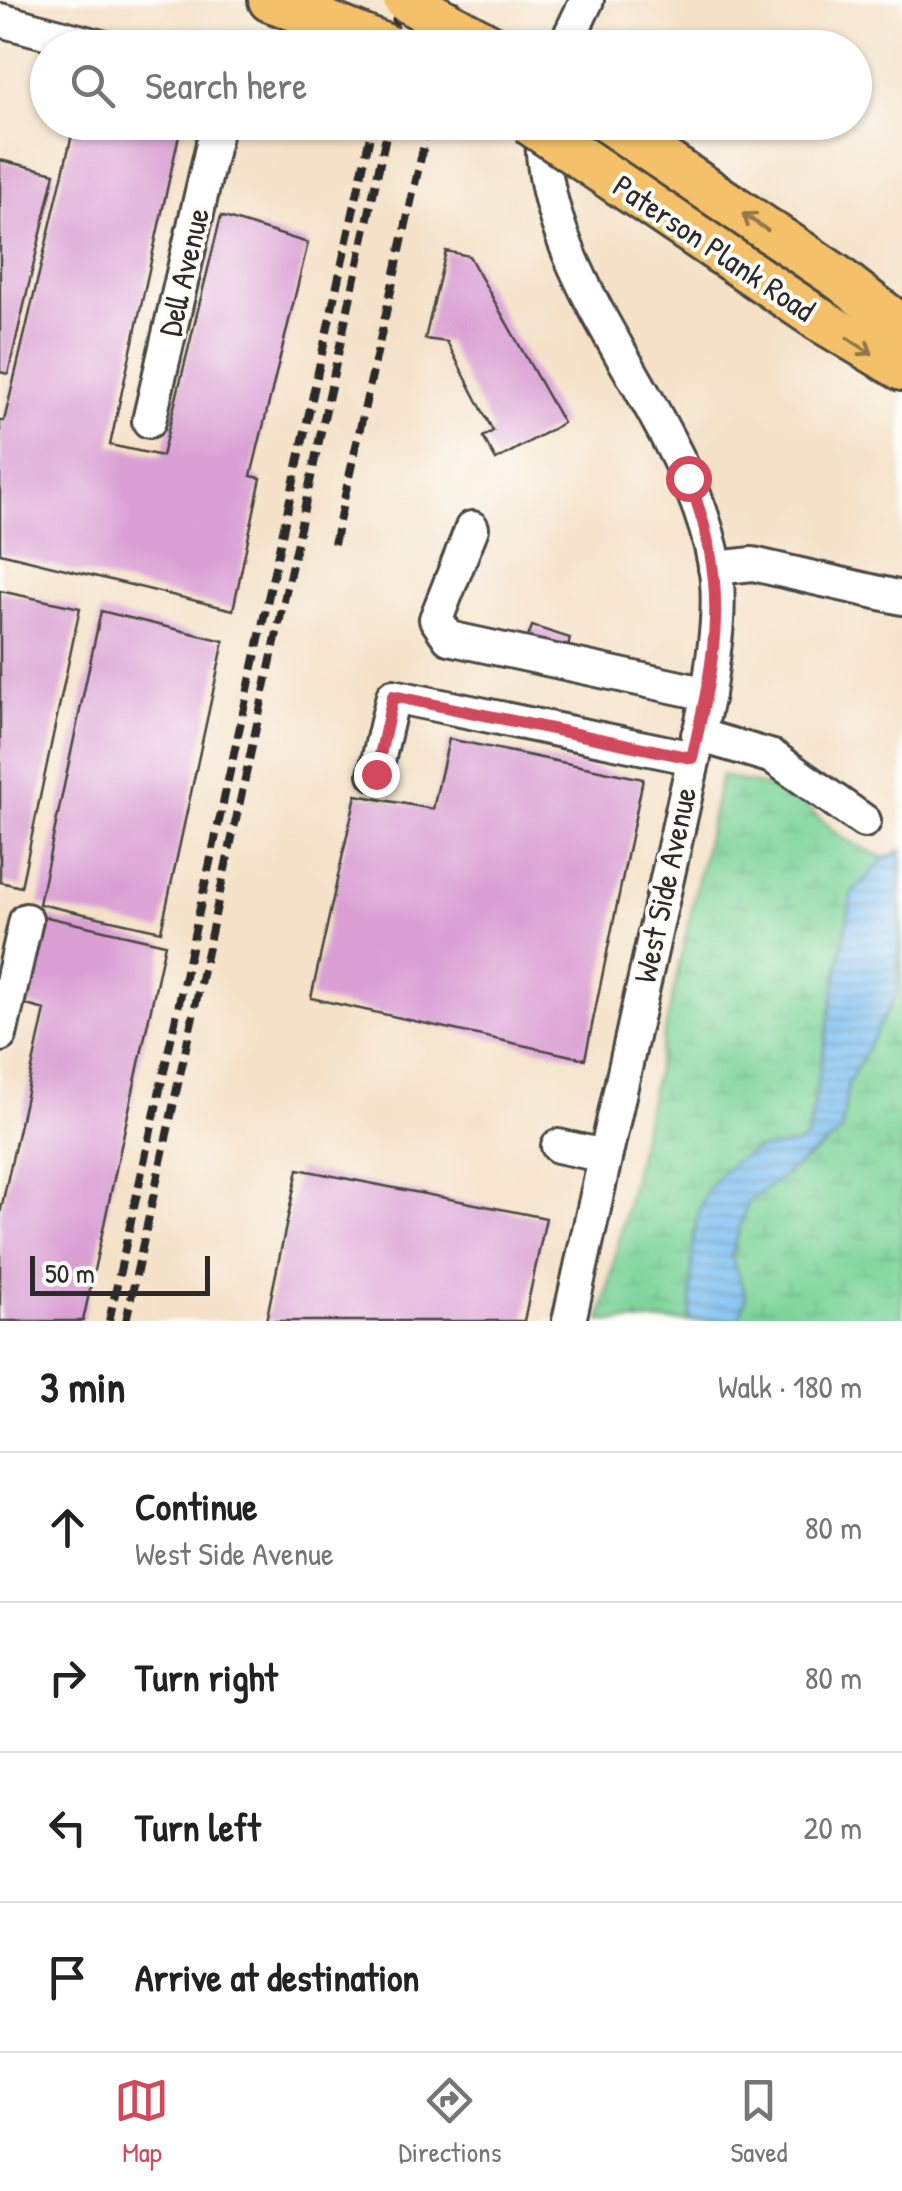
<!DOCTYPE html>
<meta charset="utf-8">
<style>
body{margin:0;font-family:"Patrick Hand",sans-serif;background:#f2f2f2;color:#222}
.scale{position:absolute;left:30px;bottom:25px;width:180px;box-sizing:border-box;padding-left:10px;border:5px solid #2b2b2b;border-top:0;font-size:28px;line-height:35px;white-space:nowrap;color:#2b2b2b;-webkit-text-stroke:8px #fdfcf7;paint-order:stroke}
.stop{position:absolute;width:30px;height:30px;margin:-22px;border:8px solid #d1495b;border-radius:50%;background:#fff}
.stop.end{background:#d1495b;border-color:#fff;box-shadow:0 2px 10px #0008}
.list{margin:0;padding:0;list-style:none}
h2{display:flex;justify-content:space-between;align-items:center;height:130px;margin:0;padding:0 40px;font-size:42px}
h2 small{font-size:32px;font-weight:400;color:#767676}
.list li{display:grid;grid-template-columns:65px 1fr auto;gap:30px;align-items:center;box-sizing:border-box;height:150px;padding:0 40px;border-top:2px solid #e0e0e0}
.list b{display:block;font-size:38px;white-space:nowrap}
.list p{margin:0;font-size:32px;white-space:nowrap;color:#767676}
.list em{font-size:32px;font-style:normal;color:#767676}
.icon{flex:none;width:55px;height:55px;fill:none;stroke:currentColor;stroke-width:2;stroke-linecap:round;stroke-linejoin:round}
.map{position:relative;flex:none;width:902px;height:1321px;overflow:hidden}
.search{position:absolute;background:#fff;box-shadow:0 2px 8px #0004;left:30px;right:30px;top:30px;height:110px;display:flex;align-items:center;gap:25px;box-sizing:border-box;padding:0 35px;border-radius:55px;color:#767676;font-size:38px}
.sheet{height:730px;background:#fff}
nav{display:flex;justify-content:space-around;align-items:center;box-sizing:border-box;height:140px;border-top:2px solid #e0e0e0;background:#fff;font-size:28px;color:#767676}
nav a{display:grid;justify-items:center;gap:5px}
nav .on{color:#d1495b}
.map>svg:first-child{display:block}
.wetland{fill:url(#wetland-marsh);stroke:#538062;stroke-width:2.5}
.water{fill:url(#water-rules);stroke:#54758e;stroke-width:2.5}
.building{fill:#daa0d4}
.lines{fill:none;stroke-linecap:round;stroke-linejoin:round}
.minor-casing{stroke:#494642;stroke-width:38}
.major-casing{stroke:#494642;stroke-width:48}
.minor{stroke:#fff;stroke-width:32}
.major{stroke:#f4c16a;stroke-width:42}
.rail{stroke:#2b2b2b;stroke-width:8;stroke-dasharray:15 8;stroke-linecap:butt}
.major-bridge-casing{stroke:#494642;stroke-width:48;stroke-linecap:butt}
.major-bridge{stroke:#f4c16a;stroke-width:42}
.oneway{stroke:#90764a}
.route{stroke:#d1495b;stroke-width:12}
.labels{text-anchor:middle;stroke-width:8;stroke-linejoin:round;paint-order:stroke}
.street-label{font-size:32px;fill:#2b2b2b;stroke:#fdfcf7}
</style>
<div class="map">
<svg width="902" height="1321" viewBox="0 0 902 1321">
<defs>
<pattern id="wetland-marsh" width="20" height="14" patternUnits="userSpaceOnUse" patternTransform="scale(2.5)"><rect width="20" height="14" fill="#7bd499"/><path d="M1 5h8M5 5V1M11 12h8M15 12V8" fill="none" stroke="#6ab684"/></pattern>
<pattern id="water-rules" width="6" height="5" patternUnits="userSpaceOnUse" patternTransform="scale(2.5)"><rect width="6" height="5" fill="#7cbff2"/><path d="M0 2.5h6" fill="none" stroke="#669bc4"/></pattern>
</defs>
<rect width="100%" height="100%" fill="#fdfcf7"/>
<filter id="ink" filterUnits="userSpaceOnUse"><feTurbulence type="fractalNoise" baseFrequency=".01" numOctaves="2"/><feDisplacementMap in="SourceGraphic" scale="20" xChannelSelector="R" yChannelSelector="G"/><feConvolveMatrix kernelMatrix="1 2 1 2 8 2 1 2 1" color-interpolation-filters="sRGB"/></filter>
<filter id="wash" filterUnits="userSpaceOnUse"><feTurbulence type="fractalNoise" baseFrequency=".0048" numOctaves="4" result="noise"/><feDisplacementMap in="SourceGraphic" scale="40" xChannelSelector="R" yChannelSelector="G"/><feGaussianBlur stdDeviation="2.25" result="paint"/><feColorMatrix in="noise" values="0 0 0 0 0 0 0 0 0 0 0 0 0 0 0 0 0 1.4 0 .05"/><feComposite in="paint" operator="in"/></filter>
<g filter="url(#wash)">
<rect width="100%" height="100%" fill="#f4e1c7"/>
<!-- wetland -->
<g class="wetland">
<path d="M721,776l68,16 56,48 40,18 -33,35 -44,244 -16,12h-38l-62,149 -2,23h-89z"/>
<path d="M902,905v416h-163l6,-25 -14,-39 16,-54 94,-70 7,-49 49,-91z"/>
</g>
<!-- water -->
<path class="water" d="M902,850l-5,143 -49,91 -7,49 -94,70 -16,53 15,40 -7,25h-49c5,-66 -10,-135 61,-169 21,-10 34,2 57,-15l44,-244 33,-35z"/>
<g id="blocks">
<!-- building -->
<g class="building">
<path d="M75,122h107l-72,323 52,11 59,-240 87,27 -57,233 10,2 -28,132 -233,-57v-132h4z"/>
<path d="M0,160l55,13 -47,201 -8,-2z"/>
<path d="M446,251l23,5 94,167 -67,37 -13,-23 10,-6 -46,-89 -22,-3z"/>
<path d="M0,591l80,17 -59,279 -21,-5z"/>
<path d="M101,611l123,30 -63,290 -122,-27z"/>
<path d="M532,626l38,12 -2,10 -41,-8z"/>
<path d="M449,739l194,40 -58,280 -274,-61 45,-203 77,14z"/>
<path d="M38,915l127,29 -82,377h-83v-107l45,-204 -26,-7z"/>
<path d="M298,1169l248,49 -22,103h-258z"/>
</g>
</g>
</g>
<g filter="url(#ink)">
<use href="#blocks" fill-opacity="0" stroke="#494642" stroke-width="2.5"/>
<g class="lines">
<!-- minor casing -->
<g class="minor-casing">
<g id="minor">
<path d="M0,20l105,28"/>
<path d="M564,48l23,-48"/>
<path d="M542,122c-5,162 144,286 173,443 7,42 -1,87 -7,129l-139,627"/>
<path d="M149,421l69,-299"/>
<path d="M472,528l-36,91 13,19 259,56"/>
<path d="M715,568l38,-4 149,34"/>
<path d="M698,735l75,22 91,64"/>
<path d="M375,774l18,-78 300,62"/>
<path d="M0,1035l26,-115"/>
<path d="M558,1146l47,10"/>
</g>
</g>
<!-- major casing -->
<g class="major-casing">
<g id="major">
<path d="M270,0l39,15"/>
<path d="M607,122l229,154 66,51"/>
<path d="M820,320l82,49"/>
</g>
</g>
<!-- minor -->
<use href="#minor" class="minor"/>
<!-- major -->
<use href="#major" class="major"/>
<!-- rail -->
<g class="rail">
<path d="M389,48l11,-48"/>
<path d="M406,48l10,-48"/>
<path d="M445,48l11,-48"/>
<path d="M334,544l95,-422"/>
<path d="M109,1321l264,-1199"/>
<path d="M126,1321l263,-1199"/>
</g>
<!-- major-bridge casing -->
<g class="major-bridge-casing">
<g id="major-bridge">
<path d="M405,0l89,48"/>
<path d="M309,15l82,33"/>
<path d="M528,122l292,198"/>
</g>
</g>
<!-- major-bridge -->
<use href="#major-bridge" class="major-bridge"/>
</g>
<!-- one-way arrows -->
<defs><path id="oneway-shaft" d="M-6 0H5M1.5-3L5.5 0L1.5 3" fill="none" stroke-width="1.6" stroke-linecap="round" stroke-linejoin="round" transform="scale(2.5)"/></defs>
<g class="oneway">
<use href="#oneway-shaft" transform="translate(755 222) rotate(-146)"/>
<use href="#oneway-shaft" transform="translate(860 346) rotate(33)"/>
</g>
</g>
<g class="lines" filter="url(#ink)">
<!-- route -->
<path class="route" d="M376,774l17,-78 299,62c25,-108 38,-174 -4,-280"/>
</g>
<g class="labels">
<!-- street labels -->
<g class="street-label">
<text transform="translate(714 248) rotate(34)" y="11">Paterson Plank Road</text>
<text transform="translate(184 272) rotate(-77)" y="11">Dell Avenue</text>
<text transform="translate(665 885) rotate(-78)" y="11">West Side Avenue</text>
</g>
</g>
</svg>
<div class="scale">50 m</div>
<div class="stop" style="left:688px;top:478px"></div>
<div class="stop end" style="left:376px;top:774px"></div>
<div class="search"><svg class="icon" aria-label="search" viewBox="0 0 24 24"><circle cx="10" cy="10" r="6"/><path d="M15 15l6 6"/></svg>Search here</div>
</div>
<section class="sheet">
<h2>3 min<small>Walk · 180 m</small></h2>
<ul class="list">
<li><svg class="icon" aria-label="ahead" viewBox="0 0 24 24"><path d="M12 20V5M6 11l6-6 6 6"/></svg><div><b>Continue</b><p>West Side Avenue</p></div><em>80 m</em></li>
<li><svg class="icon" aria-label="right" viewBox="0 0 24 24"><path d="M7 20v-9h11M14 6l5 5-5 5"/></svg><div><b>Turn right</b></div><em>80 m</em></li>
<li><svg class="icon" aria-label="left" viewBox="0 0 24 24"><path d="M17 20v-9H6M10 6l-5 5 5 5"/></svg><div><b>Turn left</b></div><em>20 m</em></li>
<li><svg class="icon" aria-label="arrive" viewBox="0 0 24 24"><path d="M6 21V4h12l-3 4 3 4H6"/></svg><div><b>Arrive at destination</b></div></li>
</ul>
</section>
<nav>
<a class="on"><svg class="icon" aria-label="map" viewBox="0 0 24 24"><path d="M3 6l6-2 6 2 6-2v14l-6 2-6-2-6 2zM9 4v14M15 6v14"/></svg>Map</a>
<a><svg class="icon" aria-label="directions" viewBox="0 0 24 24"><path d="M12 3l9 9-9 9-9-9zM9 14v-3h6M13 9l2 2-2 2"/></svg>Directions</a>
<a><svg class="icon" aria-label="saved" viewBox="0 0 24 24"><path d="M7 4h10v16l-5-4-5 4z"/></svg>Saved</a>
</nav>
